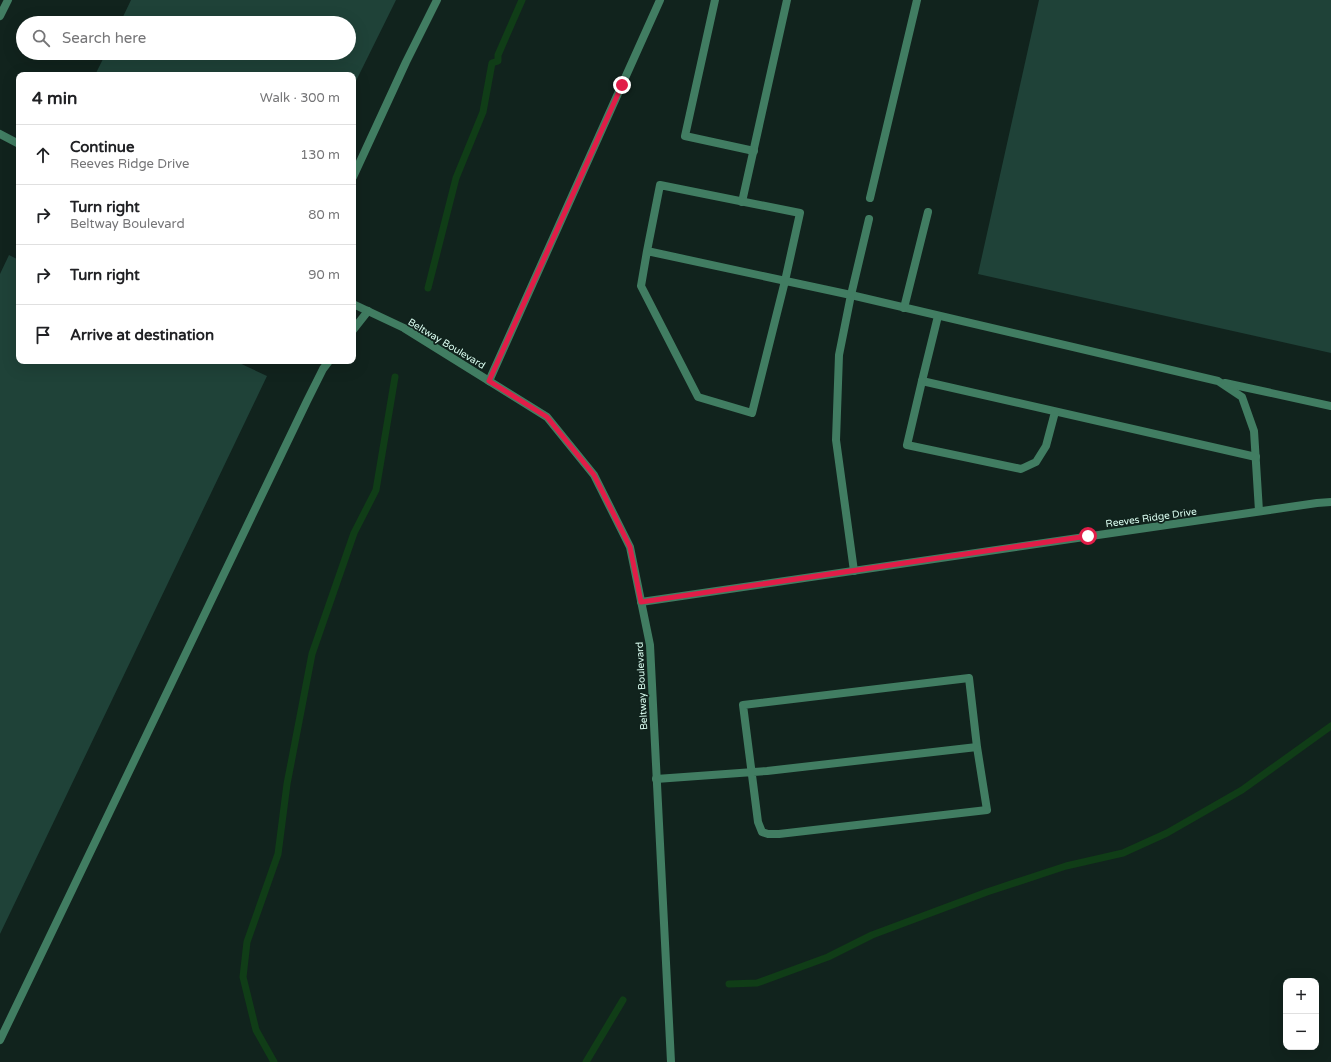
<!DOCTYPE html>
<meta charset="utf-8">
<style>
body{margin:0;font-family:"Varela Round",sans-serif;background:#f6f6f6;color:#202124}
.controls{position:absolute;right:12px;bottom:12px;display:grid;overflow:hidden;border-radius:8px;box-shadow:0 4px 16px #0002}
.controls button{width:36px;height:36px;display:grid;place-items:center;padding:0;border:0;border-bottom:1px solid #e0e0e0;background:#fff;color:#202124;font:20px sans-serif}
.stop{position:absolute;width:12px;height:12px;margin:-9px;border:3px solid #e11d48;border-radius:50%;background:#fff}
.stop.end{background:#e11d48;border-color:#fff;box-shadow:0 1px 4px #0008}
.list{margin:0;padding:0;list-style:none}
h2{display:flex;justify-content:space-between;align-items:center;height:52px;margin:0;padding:0 16px;font-size:17px}
h2 small{font-size:13px;font-weight:400;color:#757577}
.list li{display:grid;grid-template-columns:26px 1fr auto;gap:12px;align-items:center;box-sizing:border-box;height:60px;padding:0 16px;border-top:1px solid #e0e0e0}
.list b{display:block;font-size:15px;white-space:nowrap}
.list p{margin:0;font-size:13px;white-space:nowrap;color:#757577}
.list em{font-size:13px;font-style:normal;color:#757577}
.icon{flex:none;width:22px;height:22px;fill:none;stroke:currentColor;stroke-width:2;stroke-linecap:round;stroke-linejoin:round}
.map{position:relative;flex:none;width:1331px;height:1062px;overflow:hidden}
.search{position:absolute;background:#fff;box-shadow:0 4px 16px #0002;left:16px;top:16px;width:340px;height:44px;display:flex;align-items:center;gap:10px;box-sizing:border-box;padding:0 14px;border-radius:22px;color:#757577;font-size:15px}
.panel{position:absolute;background:#fff;box-shadow:0 4px 16px #0002;left:16px;top:72px;width:340px;height:292px;border-radius:8px}
.map>svg:first-child{display:block}
.lines{fill:none;stroke-linecap:round;stroke-linejoin:round}
.stream{stroke:#103d17;stroke-width:7}
.building{fill:#1f4238}
.service{stroke:#417d62;stroke-width:8}
.minor{stroke:#417d62;stroke-width:8}
.route{stroke:#e11d48;stroke-width:5}
.labels{text-anchor:middle;stroke-width:3.5;stroke-linejoin:round;paint-order:stroke}
.street-label{font-size:10px;fill:#d8fbee;stroke:#11231d}
</style>
<div class="map">
<svg width="1331" height="1062" viewBox="0 0 1331 1062">
<rect width="100%" height="100%" fill="#11231d"/>
<g class="lines">
<!-- stream -->
<g class="stream">
<path d="M428,288l28,-110 27,-66 9,-49 6,-2v-6l24,-55"/>
<path d="M729,984l28,-1 71,-26 44,-22 115,-43 79,-26 57,-13 44,-20 75,-43 89,-64"/>
<path d="M274,1062l-18,-32 -13,-53 4,-35 31,-88 9,-70 25,-130 42,-121 22,-43 19,-113"/>
<path d="M586,1062l37,-62"/>
</g>
</g>
<!-- building -->
<g class="building">
<path d="M131,0h265l-43,87v-12h-258l11,-22h243v-30h-229z"/>
<path d="M1039,0h292v353l-353,-79z"/>
<path d="M9,255l10,5v101h216l32,15 -267,558v-660z"/>
</g>
<g class="lines">
<!-- service -->
<g class="service">
<path d="M715,0l-30,136 69,15"/>
<path d="M0,16l8,-16"/>
<path d="M0,134l19,10"/>
<path d="M353,177l53,-115 31,-62"/>
<path d="M870,198l47,-198"/>
<path d="M742,202l45,-202"/>
<path d="M647,251l13,-66 140,28 -15,68 -33,132 -54,-16 -57,-111 6,-35 204,44 367,86 24,16 12,34 5,80"/>
<path d="M904,308l24,-96"/>
<path d="M938,316l-16,65 334,76"/>
<path d="M353,330l15,-19"/>
<path d="M489,381l171,-381"/>
<path d="M922,381l-15,64 114,24 15,-7 10,-16 9,-34"/>
<path d="M1225,383l106,23"/>
<path d="M854,571l-18,-131 3,-85 12,-60 18,-76"/>
<path d="M656,779l111,-8 210,-24 -8,-69 -226,27 15,117 4,10 6,2h11l208,-24 -10,-63"/>
<path d="M0,1040l307,-639 16,-32 6,-8"/>
</g>
<!-- minor -->
<g class="minor">
<path d="M353,304l51,24 143,89 47,58 36,72 20,98 21,417"/>
<path d="M641,602l676,-99 14,-1"/>
</g>
</g>
<g class="lines">
<!-- route -->
<path class="route" d="M622,85l-133,296 58,36 47,58 36,72 11,55 447,-66"/>
</g>
<g class="labels">
<!-- street labels -->
<g class="street-label">
<text transform="translate(447 343) rotate(31)" y="4">Beltway Boulevard</text>
<text transform="translate(1151 517) rotate(-8)" y="4">Reeves Ridge Drive</text>
<text transform="translate(641 686) rotate(-93)" y="4">Beltway Boulevard</text>
</g>
</g>
</svg>
<div class="controls">
<button>+</button>
<button>−</button>
</div>
<div class="stop" style="left:1088px;top:536px"></div>
<div class="stop end" style="left:622px;top:85px"></div>
<div class="search"><svg class="icon" aria-label="search" viewBox="0 0 24 24"><circle cx="10" cy="10" r="6"/><path d="M15 15l6 6"/></svg>Search here</div>
<section class="panel">
<h2>4 min<small>Walk · 300 m</small></h2>
<ul class="list">
<li><svg class="icon" aria-label="ahead" viewBox="0 0 24 24"><path d="M12 20V5M6 11l6-6 6 6"/></svg><div><b>Continue</b><p>Reeves Ridge Drive</p></div><em>130 m</em></li>
<li><svg class="icon" aria-label="right" viewBox="0 0 24 24"><path d="M7 20v-9h11M14 6l5 5-5 5"/></svg><div><b>Turn right</b><p>Beltway Boulevard</p></div><em>80 m</em></li>
<li><svg class="icon" aria-label="right" viewBox="0 0 24 24"><path d="M7 20v-9h11M14 6l5 5-5 5"/></svg><div><b>Turn right</b></div><em>90 m</em></li>
<li><svg class="icon" aria-label="arrive" viewBox="0 0 24 24"><path d="M6 21V4h12l-3 4 3 4H6"/></svg><div><b>Arrive at destination</b></div></li>
</ul>
</section>
</div>
